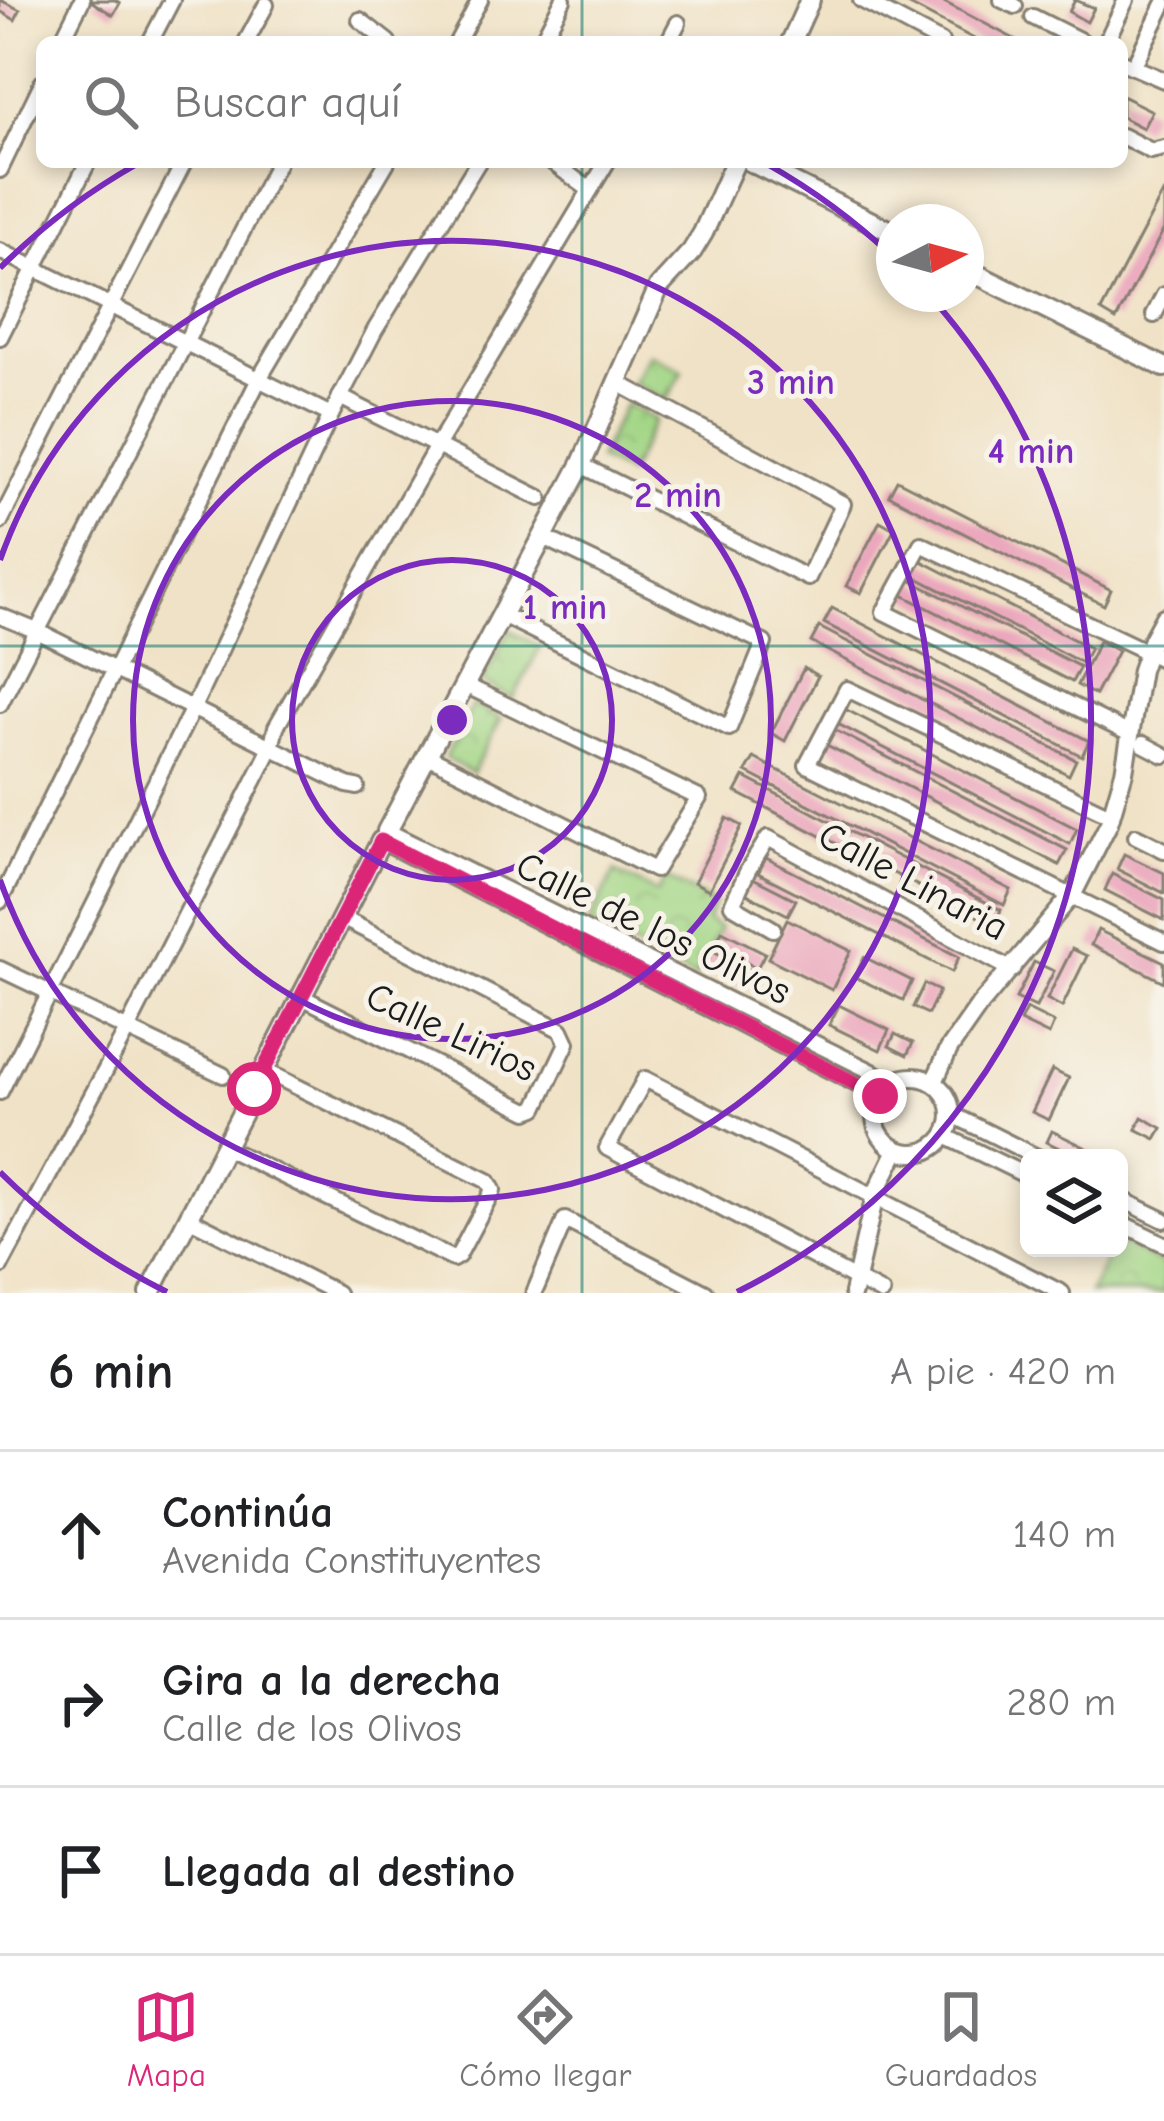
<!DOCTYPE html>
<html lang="es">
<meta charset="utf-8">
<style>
body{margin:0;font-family:"Comic Neue",sans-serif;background:#f6f6f6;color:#202124}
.controls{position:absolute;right:36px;bottom:36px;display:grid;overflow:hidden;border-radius:18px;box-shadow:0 6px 18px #0003}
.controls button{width:108px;height:108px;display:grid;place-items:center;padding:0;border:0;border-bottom:3px solid #e0e0e0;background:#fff;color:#202124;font:60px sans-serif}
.compass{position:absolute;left:876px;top:204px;width:108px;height:108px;border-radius:50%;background:#fff;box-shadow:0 6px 18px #0003;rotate:84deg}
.stop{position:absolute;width:36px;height:36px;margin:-27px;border:9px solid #db2777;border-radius:50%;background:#fff}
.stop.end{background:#db2777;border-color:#fff;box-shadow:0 3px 12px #0008}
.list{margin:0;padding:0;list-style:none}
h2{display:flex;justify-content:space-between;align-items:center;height:156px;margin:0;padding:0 48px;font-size:51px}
h2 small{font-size:39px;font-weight:400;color:#757577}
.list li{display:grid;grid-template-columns:78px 1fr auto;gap:36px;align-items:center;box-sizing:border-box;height:168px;padding:0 48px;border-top:3px solid #e0e0e0}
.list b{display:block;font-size:45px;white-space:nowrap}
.list p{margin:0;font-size:39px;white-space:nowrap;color:#757577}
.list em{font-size:39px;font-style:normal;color:#757577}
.icon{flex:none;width:66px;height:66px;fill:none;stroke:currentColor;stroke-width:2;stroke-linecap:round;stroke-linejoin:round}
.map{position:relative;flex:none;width:1164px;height:1293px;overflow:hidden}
.search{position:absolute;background:#fff;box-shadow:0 6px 18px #0003;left:36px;right:36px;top:36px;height:132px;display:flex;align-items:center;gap:30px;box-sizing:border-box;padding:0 42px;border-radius:18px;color:#757577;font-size:45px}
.sheet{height:660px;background:#fff}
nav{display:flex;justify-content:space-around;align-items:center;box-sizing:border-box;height:168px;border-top:3px solid #e0e0e0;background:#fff;font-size:33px;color:#757577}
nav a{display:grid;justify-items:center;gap:6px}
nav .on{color:#db2777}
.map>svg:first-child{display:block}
.park{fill:url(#park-crowns);stroke:#607951;stroke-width:3}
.building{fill:#eba7bd}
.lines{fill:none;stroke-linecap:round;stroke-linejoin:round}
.minor-casing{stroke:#867f71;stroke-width:20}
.tertiary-casing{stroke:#867f71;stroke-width:22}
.secondary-casing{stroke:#867f71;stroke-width:24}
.minor{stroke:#fff;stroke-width:14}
.tertiary{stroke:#fff;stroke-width:16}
.secondary{stroke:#fff;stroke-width:18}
.route{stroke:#db2777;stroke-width:15}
.grid{fill:none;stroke:#0f766e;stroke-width:3;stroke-opacity:0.55}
.ring{fill:none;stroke:#7b2cbf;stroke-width:6}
.labels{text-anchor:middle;stroke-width:10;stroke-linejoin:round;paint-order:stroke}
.street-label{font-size:39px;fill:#1c1c1c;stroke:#f7f3e8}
.centre{fill:#7b2cbf;stroke:#f7f3e8;stroke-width:6}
.ring-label{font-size:36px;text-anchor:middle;font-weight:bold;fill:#7b2cbf;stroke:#f7f3e8;stroke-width:10;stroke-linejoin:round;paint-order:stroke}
</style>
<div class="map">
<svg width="1164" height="1293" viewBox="0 0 1164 1293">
<defs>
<pattern id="park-crowns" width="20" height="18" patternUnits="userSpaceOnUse" patternTransform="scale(3)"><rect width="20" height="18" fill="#a3d686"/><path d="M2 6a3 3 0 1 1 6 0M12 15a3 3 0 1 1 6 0" fill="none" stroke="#8cb773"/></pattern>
</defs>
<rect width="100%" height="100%" fill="#f7f3e8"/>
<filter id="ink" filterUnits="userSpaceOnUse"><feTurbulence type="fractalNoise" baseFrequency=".00833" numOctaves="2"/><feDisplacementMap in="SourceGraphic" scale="24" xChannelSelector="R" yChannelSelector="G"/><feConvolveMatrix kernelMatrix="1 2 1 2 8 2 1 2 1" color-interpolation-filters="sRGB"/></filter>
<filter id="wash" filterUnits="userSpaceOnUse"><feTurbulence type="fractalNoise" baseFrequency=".004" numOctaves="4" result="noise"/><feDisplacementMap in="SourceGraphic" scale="48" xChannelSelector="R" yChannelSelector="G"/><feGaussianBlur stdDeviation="2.7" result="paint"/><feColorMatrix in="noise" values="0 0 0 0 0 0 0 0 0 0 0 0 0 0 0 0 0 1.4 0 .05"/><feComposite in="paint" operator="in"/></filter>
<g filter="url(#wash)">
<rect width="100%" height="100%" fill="#f0e2c6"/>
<!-- park -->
<g class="park">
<path d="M649,353l34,18 -16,29 -34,-17z"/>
<path d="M625,404l30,16 -27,54 -30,-15z"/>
<path d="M510,630l30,17 -27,52 -31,-17z"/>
<path d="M473,704l28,15 -29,54 -27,-15z"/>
<path d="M615,871l42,22 9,-15 49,25 -8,18 13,7 -25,50 -106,-55z"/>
<path d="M1119,1242l45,23v28h-75l23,-45h7z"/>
</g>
<g id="blocks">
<!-- building -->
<g class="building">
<path d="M0,0l20,10 -5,10 -15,-9z"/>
<path d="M89,0h26l5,3 -7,12z"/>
<path d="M900,0h40l80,42h-40z"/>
<path d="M1075,0l19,8 -7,14 -18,-10z"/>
<path d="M1122,96l30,15 -9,17 -21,-11z"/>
<path d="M1164,191v38l-48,91 -15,-9z"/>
<path d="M897,480l214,110 -7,15 -215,-110z"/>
<path d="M880,521l14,8 -33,64 -15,-7z"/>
<path d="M918,559l172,89 -8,15 -172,-89z"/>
<path d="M908,579l172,88 -8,15 -171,-88z"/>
<path d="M832,608l257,133 -7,15 -258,-133z"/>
<path d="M819,627l257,133 -7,15 -258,-133z"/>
<path d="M1099,641l19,10 -23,44 -18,-10z"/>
<path d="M804,668l14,8 -33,65 -14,-8z"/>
<path d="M841,707l236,122 -7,15 -236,-122z"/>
<path d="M831,728l236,122 -8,15 -236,-122z"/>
<path d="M754,758l257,132 -7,15 -258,-133z"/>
<path d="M744,777l257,133 -7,15 -258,-133z"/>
<path d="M727,818l15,8 -33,64 -15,-8z"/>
<path d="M1124,854l40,19v20l-47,-24z"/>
<path d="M766,858l193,99 -7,15 -194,-99z"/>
<path d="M1112,874l52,26v20l-59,-30z"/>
<path d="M753,878l43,22 -8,15 -43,-22z"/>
<path d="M787,919l64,32 -19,39 -64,-32z"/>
<path d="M1098,930l66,32v20l-73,-37z"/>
<path d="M722,931l43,22 -8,15 -43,-22z"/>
<path d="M1072,949l15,7 -25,51 -15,-8z"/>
<path d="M713,951l43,22 -8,15 -43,-22z"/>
<path d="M864,957l48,24 -9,19 -48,-23z"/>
<path d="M1034,962l20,9 -18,36 -20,-9z"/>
<path d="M924,984l15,7 -11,23 -15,-7z"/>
<path d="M839,1005l50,25 -9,20 -51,-25z"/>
<path d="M1026,1009l28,14 -5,12 -29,-14z"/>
<path d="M895,1034l18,9 -6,12 -18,-9z"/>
<path d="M1052,1070l17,8 -20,42 -17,-8z"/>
<path d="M1142,1117l20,11 -6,11 -20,-10z"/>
<path d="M1052,1131l55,27h-27l-33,-16z"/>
</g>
</g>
</g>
<g filter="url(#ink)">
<use href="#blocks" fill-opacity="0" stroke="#867f71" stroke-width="3"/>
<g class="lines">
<!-- minor casing -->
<g class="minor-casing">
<g id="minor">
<path d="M861,0l80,42"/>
<path d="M1002,0l13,6"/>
<path d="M1033,17l50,25"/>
<path d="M360,20l28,22"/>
<path d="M61,42l21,-42"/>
<path d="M150,42l22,-42"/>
<path d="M246,42l20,-37"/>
<path d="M457,42l23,-42"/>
<path d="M541,42l22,-42"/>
<path d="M668,42l10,-19"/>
<path d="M1106,42l20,-42"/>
<path d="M1122,62l42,18"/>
<path d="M1133,67l31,-63"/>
<path d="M1122,136l29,15 13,-3"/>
<path d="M552,162l38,28"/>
<path d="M0,170l42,-87"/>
<path d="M0,251l331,164"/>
<path d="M1154,315l10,-20"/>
<path d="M0,337l88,-175"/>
<path d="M340,397l200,101"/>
<path d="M581,465l227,113 35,-74 -225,-121"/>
<path d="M0,522l184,-360"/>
<path d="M502,615l227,113 35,-85 -221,-106"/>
<path d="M0,616l37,15 310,154 10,2"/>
<path d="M0,704l278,-542"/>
<path d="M1130,734l-246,-122 37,-68 243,116"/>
<path d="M1143,744l21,11"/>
<path d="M428,756l227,114 44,-72 -234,-113"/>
<path d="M1112,816l-265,-127 -40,76 357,177"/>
<path d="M387,831l506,251"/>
<path d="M1136,836l28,14"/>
<path d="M381,841l499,255"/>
<path d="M0,901l259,-522 128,-217"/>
<path d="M773,929l-41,-24 16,-35 20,-32 244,132"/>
<path d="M0,969l223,106"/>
<path d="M300,996l228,115 8,-3 31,-65 -6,-13 -219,-112"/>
<path d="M0,1092l192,-382 139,-295 44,-85 103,-168"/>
<path d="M951,1114l88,44"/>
<path d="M945,1136l84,41"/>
<path d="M224,1147l229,112 5,-3 35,-66 -5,-9 -225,-111"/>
<path d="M1119,1198l45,22"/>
<path d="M188,1218l149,75"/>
<path d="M1119,1222l45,22"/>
<path d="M0,1267l127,-237 144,-282 5,-21 161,-281 170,-284"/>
<path d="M534,1293l31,-73 141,73"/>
<path d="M882,1293l-275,-145 38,-69 417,214"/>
</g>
</g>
<!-- tertiary casing -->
<g class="tertiary-casing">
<g id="tertiary">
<circle cx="913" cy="1115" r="38"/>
<path d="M934,1082l15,-33 30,-43 94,-112 36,-71 15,-51 17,-102 11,-31 12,-22"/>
<path d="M853,1293l22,-98 22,-45"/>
</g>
</g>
<!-- secondary casing -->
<g class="secondary-casing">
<g id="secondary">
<path d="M791,42l19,-42"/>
<path d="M751,162l143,71"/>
<path d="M966,269l198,98"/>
<path d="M387,831l194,-366 78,-178 33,-36 11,-18 32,-71"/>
<path d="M150,1293l231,-452"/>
</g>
</g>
<!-- minor -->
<use href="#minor" class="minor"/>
<!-- tertiary -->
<use href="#tertiary" class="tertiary"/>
<!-- secondary -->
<use href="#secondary" class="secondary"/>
</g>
</g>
<g class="lines" filter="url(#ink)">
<!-- route -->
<path class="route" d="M254,1089l127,-248 499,255"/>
</g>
<!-- grid -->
<path class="grid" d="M582,0v42M582,162v1131M0,646h1164"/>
<!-- distance rings -->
<g class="ring">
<circle cx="452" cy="720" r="160"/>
<circle cx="452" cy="720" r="319"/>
<path d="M0 560A479 479 0 1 1 0 880"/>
<path d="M167 1292A639 639 0 0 1 0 1172M0 268A639 639 0 0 1 137 164M767 164A639 639 0 0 1 892 256M931 297A639 639 0 0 1 737 1292"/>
</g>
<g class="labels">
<!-- street labels -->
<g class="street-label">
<text transform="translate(914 880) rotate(28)" y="14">Calle Linaria</text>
<text transform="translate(654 927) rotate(26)" y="14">Calle de los Olivos</text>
<text transform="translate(452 1031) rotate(25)" y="14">Calle Lirios</text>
</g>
</g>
<circle cx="452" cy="720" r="18" class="centre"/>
<g class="ring-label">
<text x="791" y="394">3 min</text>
<text x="1031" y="463">4 min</text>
<text x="678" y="507">2 min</text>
<text x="565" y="619">1 min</text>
</g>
</svg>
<div class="controls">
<button><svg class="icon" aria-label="layers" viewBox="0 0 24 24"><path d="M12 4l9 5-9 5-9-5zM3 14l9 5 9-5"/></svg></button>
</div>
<svg class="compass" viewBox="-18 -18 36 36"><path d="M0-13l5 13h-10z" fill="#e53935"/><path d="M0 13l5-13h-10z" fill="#757577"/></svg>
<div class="stop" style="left:254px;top:1089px"></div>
<div class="stop end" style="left:880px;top:1096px"></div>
<div class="search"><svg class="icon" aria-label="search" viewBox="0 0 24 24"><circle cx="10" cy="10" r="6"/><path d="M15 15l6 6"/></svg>Buscar aquí</div>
</div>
<section class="sheet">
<h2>6 min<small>A pie · 420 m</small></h2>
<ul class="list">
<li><svg class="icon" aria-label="ahead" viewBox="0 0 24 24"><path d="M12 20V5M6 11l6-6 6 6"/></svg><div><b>Continúa</b><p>Avenida Constituyentes</p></div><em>140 m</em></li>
<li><svg class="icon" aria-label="right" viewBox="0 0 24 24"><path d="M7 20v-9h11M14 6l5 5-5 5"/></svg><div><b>Gira a la derecha</b><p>Calle de los Olivos</p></div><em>280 m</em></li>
<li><svg class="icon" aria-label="arrive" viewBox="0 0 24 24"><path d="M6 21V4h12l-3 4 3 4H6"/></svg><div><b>Llegada al destino</b></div></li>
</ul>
</section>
<nav>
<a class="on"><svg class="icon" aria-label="map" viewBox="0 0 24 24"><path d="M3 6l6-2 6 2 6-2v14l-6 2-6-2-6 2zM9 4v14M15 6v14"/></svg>Mapa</a>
<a><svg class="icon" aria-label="directions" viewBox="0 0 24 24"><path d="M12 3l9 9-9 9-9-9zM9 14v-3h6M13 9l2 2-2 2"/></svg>Cómo llegar</a>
<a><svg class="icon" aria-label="saved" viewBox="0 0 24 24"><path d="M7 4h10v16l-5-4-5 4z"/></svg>Guardados</a>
</nav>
